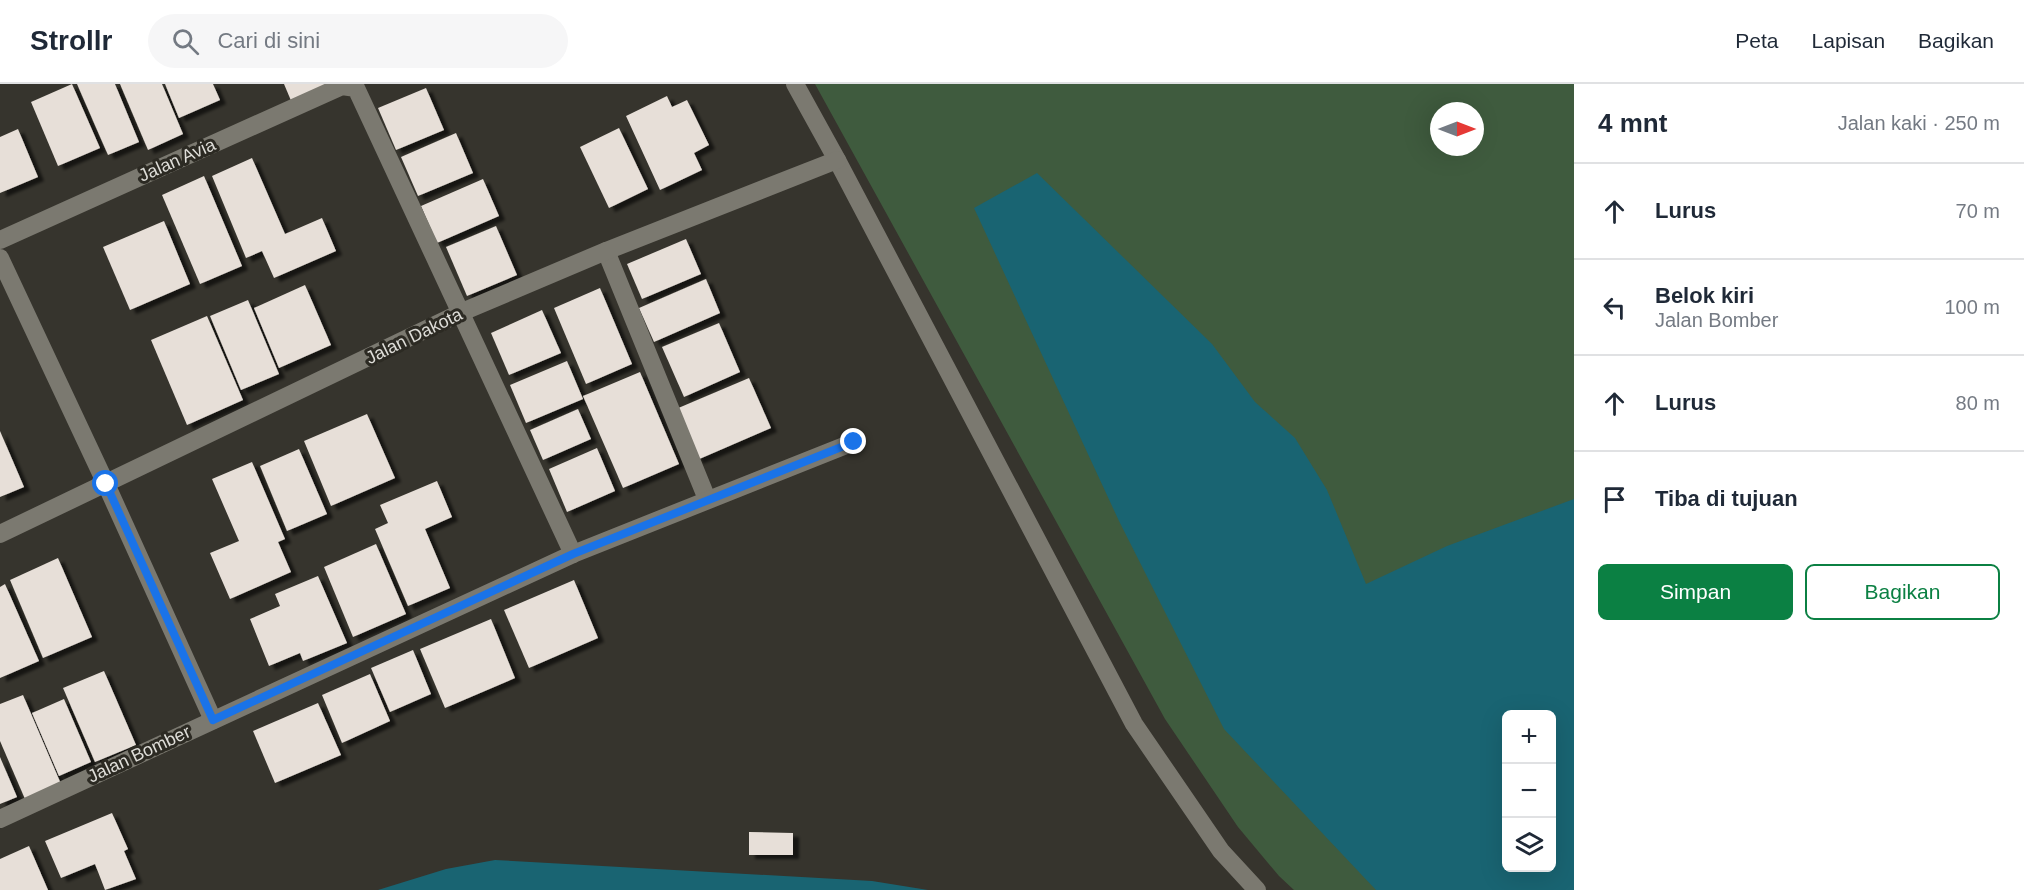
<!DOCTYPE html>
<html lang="id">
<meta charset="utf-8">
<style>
body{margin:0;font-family:Arial,sans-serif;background:#f6f6f7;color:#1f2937}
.controls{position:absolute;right:18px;bottom:18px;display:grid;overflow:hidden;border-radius:9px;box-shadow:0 6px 24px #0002}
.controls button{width:54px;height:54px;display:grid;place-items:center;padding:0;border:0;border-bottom:2px solid #e0e1e3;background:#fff;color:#1f2937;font:30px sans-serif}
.compass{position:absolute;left:1430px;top:18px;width:54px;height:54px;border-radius:50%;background:#fff;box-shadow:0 6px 24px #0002;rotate:90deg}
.stop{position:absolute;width:18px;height:18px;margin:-14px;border:4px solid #1a73e8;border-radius:50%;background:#fff}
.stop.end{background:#1a73e8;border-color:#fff;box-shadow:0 2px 6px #0008}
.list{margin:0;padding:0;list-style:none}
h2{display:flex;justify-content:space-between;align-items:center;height:78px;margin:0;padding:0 24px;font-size:26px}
h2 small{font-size:20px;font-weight:400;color:#747a83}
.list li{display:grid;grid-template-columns:39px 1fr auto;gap:18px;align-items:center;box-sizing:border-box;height:96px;padding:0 24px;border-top:2px solid #e0e1e3}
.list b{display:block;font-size:22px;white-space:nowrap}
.list p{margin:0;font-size:20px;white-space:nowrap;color:#747a83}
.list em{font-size:20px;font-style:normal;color:#747a83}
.actions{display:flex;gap:12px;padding:18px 24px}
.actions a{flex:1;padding:14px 0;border:2px solid #0b8043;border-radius:9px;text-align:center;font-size:21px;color:#0b8043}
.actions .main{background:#0b8043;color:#fff}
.icon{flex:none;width:33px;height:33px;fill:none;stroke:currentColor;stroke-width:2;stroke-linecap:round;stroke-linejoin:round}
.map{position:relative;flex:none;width:1574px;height:806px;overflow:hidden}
header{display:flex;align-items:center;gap:36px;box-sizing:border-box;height:84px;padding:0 30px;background:#fff;border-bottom:2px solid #e0e1e3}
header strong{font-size:28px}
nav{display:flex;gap:33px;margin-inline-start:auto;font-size:21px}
.search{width:420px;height:54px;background:#f6f6f7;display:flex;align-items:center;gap:15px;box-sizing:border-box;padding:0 21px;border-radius:33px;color:#747a83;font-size:22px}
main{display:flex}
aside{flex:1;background:#fff}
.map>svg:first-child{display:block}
.green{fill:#3f5b3e;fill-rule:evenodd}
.water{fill:#196472;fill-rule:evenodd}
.building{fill:#e7dfd8;filter:url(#shadow)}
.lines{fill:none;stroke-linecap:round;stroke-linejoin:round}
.minor{stroke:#7b7970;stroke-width:18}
.route{stroke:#1a73e8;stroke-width:8}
.labels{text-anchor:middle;stroke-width:6;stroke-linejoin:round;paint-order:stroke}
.street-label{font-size:18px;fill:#deddd8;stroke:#2c2a23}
</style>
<header>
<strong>Strollr</strong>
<div class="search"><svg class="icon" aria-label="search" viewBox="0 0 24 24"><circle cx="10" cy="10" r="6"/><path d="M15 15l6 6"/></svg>Cari di sini</div>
<nav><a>Peta</a><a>Lapisan</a><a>Bagikan</a></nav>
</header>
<main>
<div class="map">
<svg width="1574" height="806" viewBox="0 0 1574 806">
<defs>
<filter id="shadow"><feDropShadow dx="6" dy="4" stdDeviation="1.5" flood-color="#0009"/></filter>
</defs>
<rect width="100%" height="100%" fill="#36342d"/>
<!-- green -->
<path class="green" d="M815,0h759v806h-280l-15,-14 -41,-49 -73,-108zM1439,27h36v36h-36zM1506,630h46v154h-46z"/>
<!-- water -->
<g class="water">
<path d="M1037,89l175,171 43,58 40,36 32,52 39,94 81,-38 127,-47v391h-198l-152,-161 -105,-208 -145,-313zM1506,630h46v154h-46z"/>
<path d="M495,776l377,21 56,9h-550l68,-21z"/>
</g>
<!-- building -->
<g class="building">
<path d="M72,0l28,64 -42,18 -27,-64z"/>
<path d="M77,0h38l24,58 -31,13z"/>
<path d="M120,0h42l21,50 -35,16z"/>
<path d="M165,0h48l7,16 -41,18z"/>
<path d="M284,0h52l-44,19z"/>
<path d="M426,4l18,42 -48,20 -18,-42z"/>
<path d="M667,12l5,11 15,-7 22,45 -15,8 8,17 -42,20 -34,-74z"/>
<path d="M619,44l29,61 -39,19 -29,-61z"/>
<path d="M18,45l20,48 -38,16v-56z"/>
<path d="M456,49l17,40 -55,23 -17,-39z"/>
<path d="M252,74l33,76 37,-16 14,33 -62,27 -12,-27 -16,7 -34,-82z"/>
<path d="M204,92l38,90 -42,18 -38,-89z"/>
<path d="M483,95l16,37 -62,27 -16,-37z"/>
<path d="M164,137l26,63 -60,26 -27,-63z"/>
<path d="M496,142l21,49 -50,21 -21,-49z"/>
<path d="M686,155l15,35 -59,25 -15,-35z"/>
<path d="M706,195l14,34 -66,29 -15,-34z"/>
<path d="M305,201l26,60 -52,23 -25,-60z"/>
<path d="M600,204l32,76 -46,20 -32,-76z"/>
<path d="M248,216l31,74 -38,16 -31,-74z"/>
<path d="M542,226l19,43 -52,22 -18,-42z"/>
<path d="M207,232l36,84 -56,25 -36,-85z"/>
<path d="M719,239l21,49 -56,25 -22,-50z"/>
<path d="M567,277l16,38 -57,24 -16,-38z"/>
<path d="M640,288l39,92 -56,24 -40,-92z"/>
<path d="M749,294l22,50 -74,32 -21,-51z"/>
<path d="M578,325l13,30 -48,21 -13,-30z"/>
<path d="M367,330l28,64 -64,28 -27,-65z"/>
<path d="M0,347l24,56 -24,10z"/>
<path d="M597,364l18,43 -48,21 -18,-43z"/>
<path d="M299,365l28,65 -40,17 -27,-65z"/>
<path d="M252,378l33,77 -7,3 13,30 -61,27 -20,-46 29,-12 -27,-62z"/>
<path d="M437,397l15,36 -27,12 25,59 -42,18 -33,-77 13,-6 -8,-18z"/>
<path d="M376,460l30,70 -53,23 -29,-70z"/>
<path d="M58,474l34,79 -49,21 -33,-78z"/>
<path d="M318,492l29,67 -44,18 -3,-8 -31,13 -19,-47 30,-13 -5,-12z"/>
<path d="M574,496l24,58 -69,30 -25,-58z"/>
<path d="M5,500l34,77 -39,17v-91z"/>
<path d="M491,535l24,59 -70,30 -25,-59z"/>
<path d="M413,566l18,44 -41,18 -19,-44z"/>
<path d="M104,587l32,74 -41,17 -32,-74z"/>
<path d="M370,590l20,47 -48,22 -20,-48z"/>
<path d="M23,611l38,89 -36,15 -25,-58v-37z"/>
<path d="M64,615l27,63 -32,14 -27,-63z"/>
<path d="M318,619l23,52 -66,28 -22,-52z"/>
<path d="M0,673l17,40 -17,7z"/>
<path d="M112,729l16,36 -4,2 12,28 -31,11 -10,-26 -34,14 -16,-37z"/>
<path d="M749,748l44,1v22h-44z"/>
<path d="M29,762l19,44h-48v-31z"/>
</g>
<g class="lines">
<!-- minor -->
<g class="minor">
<path d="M795,0l42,76 297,564 87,127 36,39"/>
<path d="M0,156l342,-154 14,2 217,466"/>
<path d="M606,167l101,248"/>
<path d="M0,174l106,226 107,236"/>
<path d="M0,450l462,-222 144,-61 231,-91"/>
<path d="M0,735l573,-265 281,-112"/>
</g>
</g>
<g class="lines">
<!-- route -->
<path class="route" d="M106,400l107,236 360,-166 281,-112"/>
</g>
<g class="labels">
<!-- street labels -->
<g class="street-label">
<text transform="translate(177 76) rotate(-24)" y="6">Jalan Avia</text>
<text transform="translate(414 252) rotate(-26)" y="6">Jalan Dakota</text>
<text transform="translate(139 670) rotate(-25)" y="6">Jalan Bomber</text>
</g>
</g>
</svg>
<div class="controls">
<button>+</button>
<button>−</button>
<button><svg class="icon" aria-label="layers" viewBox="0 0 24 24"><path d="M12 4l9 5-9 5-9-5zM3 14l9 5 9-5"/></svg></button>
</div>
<svg class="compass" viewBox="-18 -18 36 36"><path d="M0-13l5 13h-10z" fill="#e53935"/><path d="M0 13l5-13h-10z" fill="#747a83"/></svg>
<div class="stop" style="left:106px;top:400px"></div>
<div class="stop end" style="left:854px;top:358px"></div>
</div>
<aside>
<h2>4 mnt<small>Jalan kaki · 250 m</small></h2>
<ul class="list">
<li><svg class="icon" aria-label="ahead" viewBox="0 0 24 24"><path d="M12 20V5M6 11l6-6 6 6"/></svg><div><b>Lurus</b></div><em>70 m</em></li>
<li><svg class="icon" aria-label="left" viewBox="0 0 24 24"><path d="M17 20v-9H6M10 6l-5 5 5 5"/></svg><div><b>Belok kiri</b><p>Jalan Bomber</p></div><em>100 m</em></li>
<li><svg class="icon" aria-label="ahead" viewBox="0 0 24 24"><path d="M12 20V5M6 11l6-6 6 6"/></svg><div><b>Lurus</b></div><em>80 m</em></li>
<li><svg class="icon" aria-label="arrive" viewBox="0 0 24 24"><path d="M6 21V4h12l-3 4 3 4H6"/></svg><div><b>Tiba di tujuan</b></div></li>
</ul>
<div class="actions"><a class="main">Simpan</a><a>Bagikan</a></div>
</aside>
</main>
